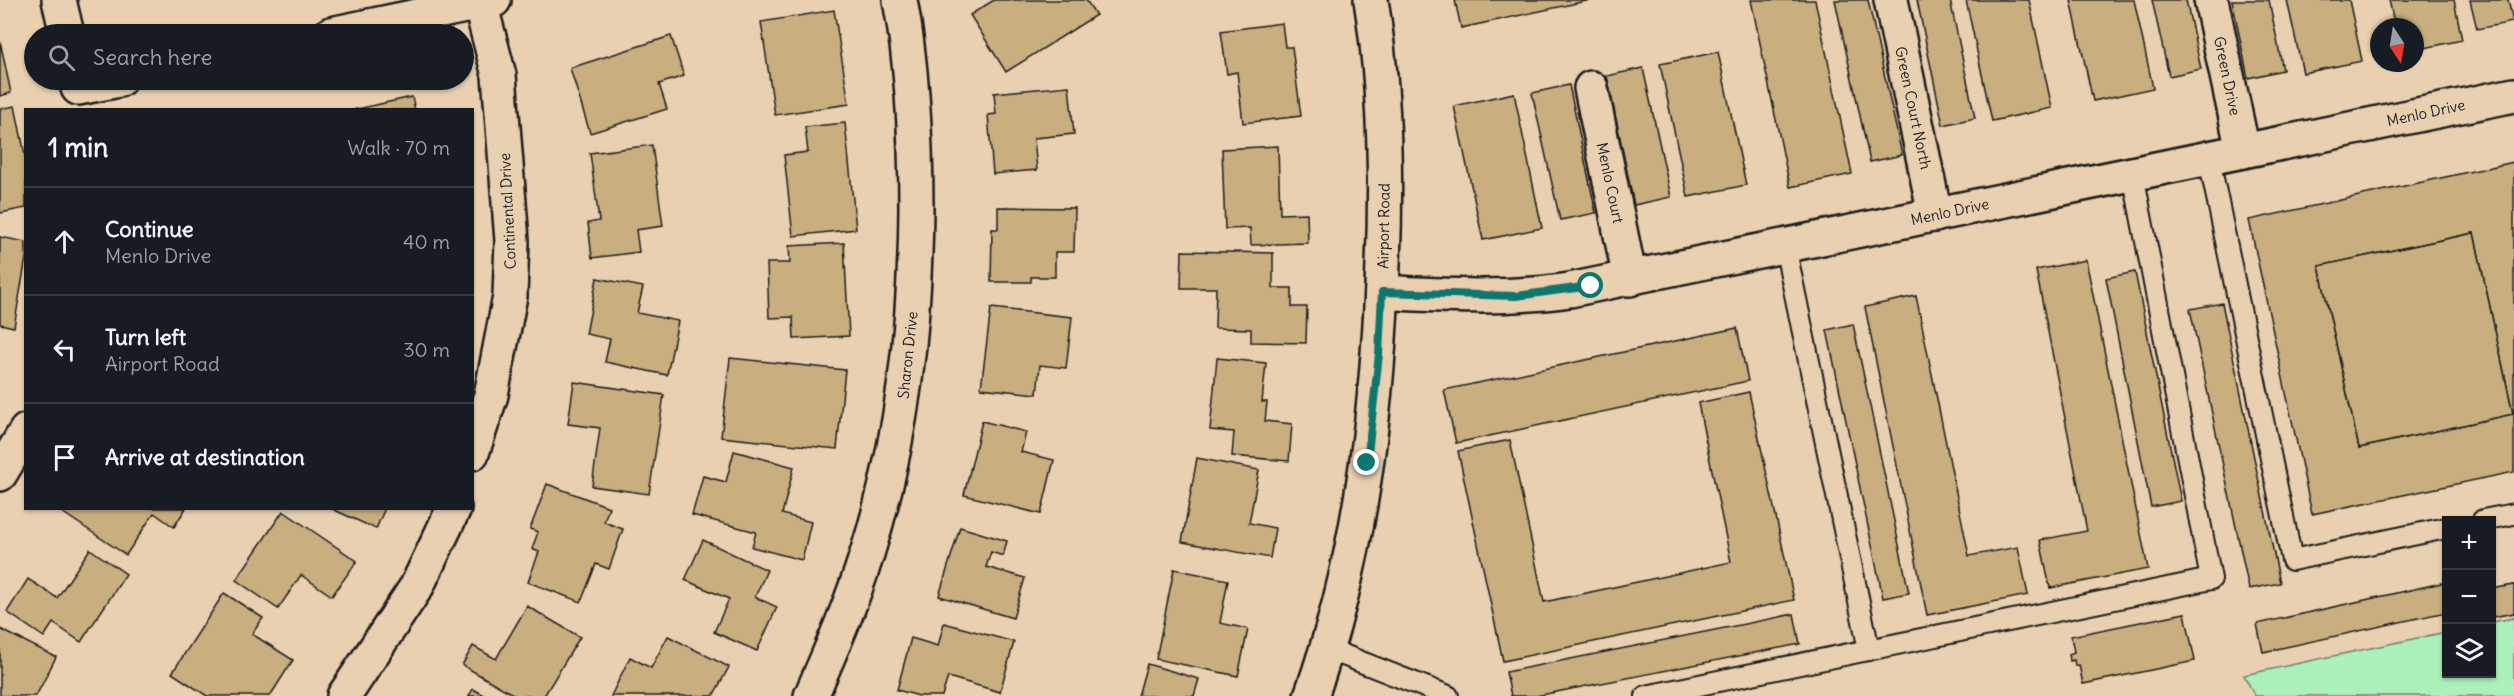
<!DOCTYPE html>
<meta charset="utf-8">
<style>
body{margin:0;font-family:Delius,sans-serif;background:#242831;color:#f1f3f6}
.controls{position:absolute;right:18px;bottom:18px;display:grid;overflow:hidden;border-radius:0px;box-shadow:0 2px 4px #0004}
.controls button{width:54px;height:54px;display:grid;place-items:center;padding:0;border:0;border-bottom:2px solid #363941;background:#171b24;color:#f1f3f6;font:30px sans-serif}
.compass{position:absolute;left:2370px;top:18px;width:54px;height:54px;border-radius:50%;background:#171b24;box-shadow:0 2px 4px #0004;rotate:168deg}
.stop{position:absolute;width:18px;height:18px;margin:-14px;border:4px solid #0f766e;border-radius:50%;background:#fff}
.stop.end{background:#0f766e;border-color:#fff;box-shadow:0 2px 6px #0008}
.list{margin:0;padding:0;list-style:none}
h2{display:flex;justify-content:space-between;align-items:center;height:78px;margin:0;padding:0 24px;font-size:26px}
h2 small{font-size:20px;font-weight:400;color:#9ea1a6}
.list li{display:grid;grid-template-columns:39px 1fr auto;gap:18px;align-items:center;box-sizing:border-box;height:108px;padding:0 24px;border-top:2px solid #363941}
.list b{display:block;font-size:22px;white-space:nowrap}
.list p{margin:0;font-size:20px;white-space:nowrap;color:#9ea1a6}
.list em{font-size:20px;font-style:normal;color:#9ea1a6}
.icon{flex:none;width:33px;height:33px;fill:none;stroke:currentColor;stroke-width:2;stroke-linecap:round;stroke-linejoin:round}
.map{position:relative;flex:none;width:2514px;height:696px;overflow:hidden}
.search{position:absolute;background:#171b24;box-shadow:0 2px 4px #0004;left:24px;top:24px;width:450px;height:66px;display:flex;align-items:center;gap:15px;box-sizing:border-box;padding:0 21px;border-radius:33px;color:#9ea1a6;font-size:22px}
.panel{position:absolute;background:#171b24;box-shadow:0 2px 4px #0004;left:24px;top:108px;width:450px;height:402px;border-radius:0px}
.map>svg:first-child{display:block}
.green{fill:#acf0bb;stroke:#64866c;stroke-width:1.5}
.building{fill:#c9ae7f;stroke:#1c1c1c;stroke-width:1.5;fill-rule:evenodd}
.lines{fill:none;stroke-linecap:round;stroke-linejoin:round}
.lane-casing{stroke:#1c1c1c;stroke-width:24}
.street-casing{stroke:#1c1c1c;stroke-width:38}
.secondary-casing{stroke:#1c1c1c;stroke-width:38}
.lane{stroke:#e9d0b1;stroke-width:20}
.street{stroke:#e9d0b1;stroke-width:33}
.secondary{stroke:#e9d0b1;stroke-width:33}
.route{stroke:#0f766e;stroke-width:8}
.labels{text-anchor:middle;stroke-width:6;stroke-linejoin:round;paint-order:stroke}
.street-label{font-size:15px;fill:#1c1c1c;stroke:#e9d0b1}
</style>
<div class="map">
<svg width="2514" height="696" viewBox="0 0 2514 696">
<rect width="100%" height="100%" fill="#e9d0b1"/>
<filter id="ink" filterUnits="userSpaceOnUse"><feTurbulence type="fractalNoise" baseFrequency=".0167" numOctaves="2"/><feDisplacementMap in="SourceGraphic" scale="12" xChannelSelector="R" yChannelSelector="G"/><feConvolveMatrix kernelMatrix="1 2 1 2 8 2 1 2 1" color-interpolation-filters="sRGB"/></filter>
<g filter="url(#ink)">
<!-- green -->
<path class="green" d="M2514,618v78h-259l-11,-21 202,-43v42h46v-52z"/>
<!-- building -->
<g class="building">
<path d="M994,0h92l10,15 -90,57 -36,-57z"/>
<path d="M1455,0h136l-130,28z"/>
<path d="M1751,0h64l37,174 -62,13z"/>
<path d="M1835,0h33l34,155 -32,7z"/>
<path d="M1917,0h33l25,118 -32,7z"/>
<path d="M1966,0h63l23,108 -60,13z"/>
<path d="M2071,0h63l19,88 -60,13z"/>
<path d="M2152,0h34l15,69 -32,7z"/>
<path d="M2232,0h37l14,70 -35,8z"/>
<path d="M2287,0h62l13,61 -59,12z"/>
<path d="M2389,0h65l8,40 -47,10v-23h-20z"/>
<path d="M2470,0h38l5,22 -36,7z"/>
<path d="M834,10l15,94 -74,11 -14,-93z"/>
<path d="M1282,23l3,24h7l9,69 -58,7 -6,-51 -10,2 -6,-43z"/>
<path d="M671,36l13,40 -25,8 8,25 -77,24 -20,-65z"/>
<path d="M0,41l11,52 -11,3z"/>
<path d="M1718,52l28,133 -58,12 -28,-133z"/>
<path d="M1643,68l28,129 -37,8 -27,-129z"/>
<path d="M1569,85l27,128 -36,7 -28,-127z"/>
<path d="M1069,86l5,48 -40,4 3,32 -44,4 -5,-59 8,-1 -2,-21z"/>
<path d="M1514,93l28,135 -59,12 -29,-134z"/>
<path d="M412,97l3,13h-62z"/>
<path d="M15,106l11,54v48l-26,5v-104z"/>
<path d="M845,123l11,106 -63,7 -9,-81 24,-3 -3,-25z"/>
<path d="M652,145l11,81 -27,4 3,22 -47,6 -4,-35 11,-2 -9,-68z"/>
<path d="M1278,146l2,68 27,-1 1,30 -57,2 -1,-17 -25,1 -3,-80z"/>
<path d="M2514,162v310l-202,42 -63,-294zM2474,233l39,181 -154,34 -40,-182z"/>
<path d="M998,207l77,1 -1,44h-19v25h-24v5h-40l1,-53h6z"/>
<path d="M2474,233l39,181 -154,34 -40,-182z"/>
<path d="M0,237l26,5v16l-12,69 -14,-3z"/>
<path d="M844,243l5,93 -55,3 -1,-22 -24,1 -2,-55h23l-1,-17z"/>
<path d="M1182,251l91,2v35h19v19h15l-1,36 -55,-1v-13l-36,-1 1,-40h-35z"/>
<path d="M2086,260l62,309 -98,19 -10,-48 47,-9 -51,-261z"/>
<path d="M2135,272l46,229 -30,6 -45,-229z"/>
<path d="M597,278l46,9 -6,26 41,8 -11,54 -62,-13 5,-23 -24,-5z"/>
<path d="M1916,296l53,260 49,-9 10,48 -101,20 -62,-308z"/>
<path d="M2222,303l58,280 -31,6 -59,-280z"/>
<path d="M991,308l81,9 -6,51 -26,-3 -3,29 -56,-6z"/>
<path d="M1853,324l56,269 -26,5 -56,-268z"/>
<path d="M1737,328l11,53 -292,62 -12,-53z"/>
<path d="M730,358l115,12 -8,79 -116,-12z"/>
<path d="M1217,358l49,5 -4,39h5l-2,19 27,3 -3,37 -57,-5 2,-24 -24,-2z"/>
<path d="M574,382l90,13 -15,99 -57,-8 8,-58 -32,-4z"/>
<path d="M1749,392l45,208 -291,61 -45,-210 52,-11 34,162 187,-40 -33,-159z"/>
<path d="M982,421l44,11 -5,20 33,8 -13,54 -77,-19z"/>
<path d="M734,451l60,16 -12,47 29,8 -9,38 -50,-13 4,-15 -64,-17 11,-39 23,6z"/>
<path d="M1197,458l62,12 -10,53 26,5 -5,30 -88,-16z"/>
<path d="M547,484l62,23 -5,15 19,7 -14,40 -13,-5 -15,38 -53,-20 11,-30 -7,-3 6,-17 -8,-3z"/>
<path d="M64,508h122l-12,19 -20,-14 -28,42 -64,-43z"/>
<path d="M330,508h55l-9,21z"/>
<path d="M283,511l74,50 -25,35 -31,-21 -23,34 -42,-29z"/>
<path d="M960,527l47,14 -4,15 -12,-4 -5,15 39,11 -12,40 -74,-22z"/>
<path d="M703,540l64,30 -12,27 22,10 -20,44 -43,-19 15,-33 -44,-19z"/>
<path d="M90,549l36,25 -45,68 -28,-19 -9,14 -37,-25 21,-33 29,19z"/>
<path d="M1174,569l54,11 -8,43 28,6 -10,47 -82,-17z"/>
<path d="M2446,582v30l-183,40 -6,-28z"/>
<path d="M2514,585v28l-22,4v-28z"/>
<path d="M224,593l39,25 -11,16 41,26 -23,36h-63l-35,-23z"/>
<path d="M527,606l53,31 -36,59h-28l-54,-31 11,-19 23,13z"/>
<path d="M2185,613l10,48 -112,23 -4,-19 -4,1 -1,-6 -4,1 -1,-7 5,-2 -3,-16z"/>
<path d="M1794,614l6,30 -264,52h-25l-5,-24z"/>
<path d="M944,623l70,19 -14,50 -52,-15 -6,19h-23l-22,-6 14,-52 27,8z"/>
<path d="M0,629l56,28 -20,39h-36z"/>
<path d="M668,636l61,31 -16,29h-102l19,-39 21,11z"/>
<path d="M1147,664l52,15 -5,17h-56z"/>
<path d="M473,689l12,7h-16z"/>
</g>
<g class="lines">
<!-- lane casing -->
<g class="lane-casing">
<g id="lane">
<path d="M2209,159l83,401 154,-32"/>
<path d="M1785,246l84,404"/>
<path d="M2483,520l31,-6"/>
<path d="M1328,649l120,47"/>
<path d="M1646,696l565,-117 -78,-405"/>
</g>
</g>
<!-- street casing -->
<g class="street-casing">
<g id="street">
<path d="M59,0l8,34"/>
<path d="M1891,0l44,215"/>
<path d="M2211,0l32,151"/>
<path d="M331,34l163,-34"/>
<path d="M78,88l41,-8"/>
<path d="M1591,88l39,191"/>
<path d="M1382,292c63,4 125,7 188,-2l944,-195"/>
<path d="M472,453l19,-58 19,-99 2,-55 -13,-166 -19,-72"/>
<path d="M0,474l26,-43"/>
<path d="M344,696l73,-110 37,-78"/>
<path d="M811,696c20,-46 40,-91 55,-139 37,-116 49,-229 50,-349 0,-70 -3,-139 -16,-208"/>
</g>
</g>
<!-- secondary casing -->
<g class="secondary-casing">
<path id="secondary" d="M1311,696c47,-131 65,-272 71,-410 5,-96 4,-192 -11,-286"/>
</g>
<!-- lane -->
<use href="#lane" class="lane"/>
<!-- street -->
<use href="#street" class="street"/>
<!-- secondary -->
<use href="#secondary" class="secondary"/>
</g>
</g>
<g class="lines" filter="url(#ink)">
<!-- route -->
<path class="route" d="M1367,463l12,-109 3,-62 134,4 75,-10"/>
</g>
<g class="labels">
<!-- street labels -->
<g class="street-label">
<text transform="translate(2227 76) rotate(78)" y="5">Green Drive</text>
<text transform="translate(1913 108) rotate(78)" y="5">Green Court North</text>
<text transform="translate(2426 113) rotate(-12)" y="5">Menlo Drive</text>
<text transform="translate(1610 183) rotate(78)" y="5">Menlo Court</text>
<text transform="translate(508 211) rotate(-93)" y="5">Continental Drive</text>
<text transform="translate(1950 212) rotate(-12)" y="5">Menlo Drive</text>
<text transform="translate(1384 226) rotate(-89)" y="5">Airport Road</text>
<text transform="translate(908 355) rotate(-84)" y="5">Sharon Drive</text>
</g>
</g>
</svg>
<div class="controls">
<button>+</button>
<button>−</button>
<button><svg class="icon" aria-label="layers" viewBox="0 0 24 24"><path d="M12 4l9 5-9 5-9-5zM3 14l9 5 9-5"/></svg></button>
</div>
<svg class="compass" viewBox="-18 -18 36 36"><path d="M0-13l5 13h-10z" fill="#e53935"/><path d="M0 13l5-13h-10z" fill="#9ea1a6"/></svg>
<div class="stop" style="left:1591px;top:286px"></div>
<div class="stop end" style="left:1367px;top:463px"></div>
<div class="search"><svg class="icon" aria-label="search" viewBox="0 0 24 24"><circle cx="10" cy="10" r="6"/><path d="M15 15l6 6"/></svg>Search here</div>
<section class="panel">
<h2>1 min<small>Walk · 70 m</small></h2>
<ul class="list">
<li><svg class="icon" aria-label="ahead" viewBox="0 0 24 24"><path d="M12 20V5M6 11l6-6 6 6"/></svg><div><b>Continue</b><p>Menlo Drive</p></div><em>40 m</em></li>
<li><svg class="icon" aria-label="left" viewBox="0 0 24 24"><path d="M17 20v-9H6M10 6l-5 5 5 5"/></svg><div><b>Turn left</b><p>Airport Road</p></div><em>30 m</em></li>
<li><svg class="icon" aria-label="arrive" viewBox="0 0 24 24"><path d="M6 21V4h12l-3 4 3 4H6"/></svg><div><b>Arrive at destination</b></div></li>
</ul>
</section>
</div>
